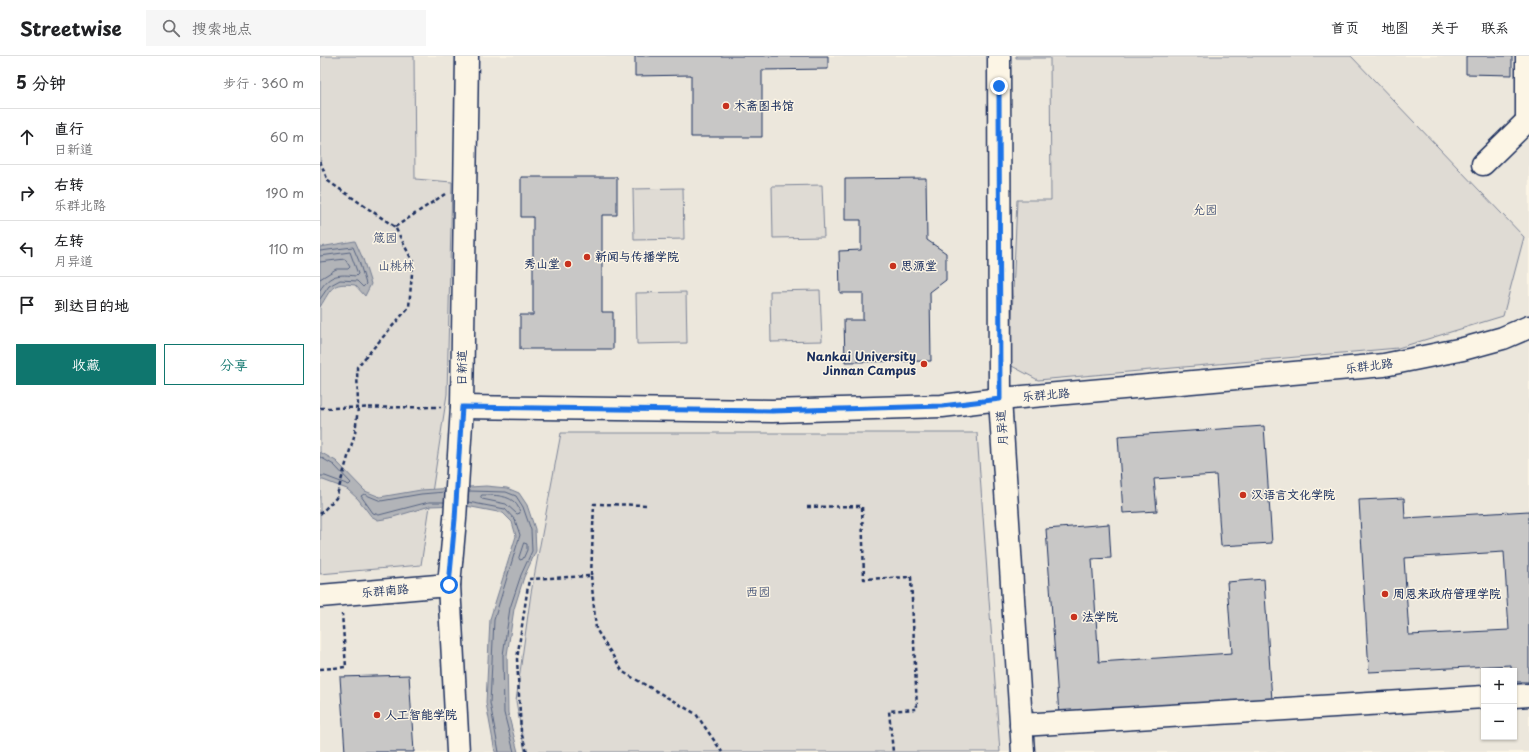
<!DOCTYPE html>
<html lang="zh">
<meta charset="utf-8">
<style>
body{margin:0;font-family:"Playpen Sans","LXGW WenKai TC",sans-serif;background:#f6f6f6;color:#202124}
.controls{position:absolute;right:12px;bottom:12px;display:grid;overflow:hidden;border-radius:0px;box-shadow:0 1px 3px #0004}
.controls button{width:36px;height:36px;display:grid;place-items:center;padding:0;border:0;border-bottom:1px solid #e0e0e0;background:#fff;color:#202124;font:20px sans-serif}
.stop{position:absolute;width:12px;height:12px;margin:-9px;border:3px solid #1a73e8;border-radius:50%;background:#fff}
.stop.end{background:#1a73e8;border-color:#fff;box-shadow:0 1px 4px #0008}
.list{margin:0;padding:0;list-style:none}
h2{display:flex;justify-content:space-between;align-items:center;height:52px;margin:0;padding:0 16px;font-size:17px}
h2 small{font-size:13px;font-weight:400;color:#757577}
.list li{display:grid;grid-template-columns:26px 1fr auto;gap:12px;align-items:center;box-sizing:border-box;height:56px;padding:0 16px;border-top:1px solid #e0e0e0}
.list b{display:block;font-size:15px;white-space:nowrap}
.list p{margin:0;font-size:13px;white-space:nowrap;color:#757577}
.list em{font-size:13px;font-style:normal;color:#757577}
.actions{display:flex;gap:8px;padding:12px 16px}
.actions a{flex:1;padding:9px 0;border:1px solid #0f766e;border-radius:0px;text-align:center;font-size:14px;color:#0f766e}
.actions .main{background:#0f766e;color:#fff}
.icon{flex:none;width:22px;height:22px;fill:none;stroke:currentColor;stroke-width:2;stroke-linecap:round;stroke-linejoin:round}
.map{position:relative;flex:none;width:1209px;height:696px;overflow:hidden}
header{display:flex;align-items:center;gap:24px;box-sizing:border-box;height:56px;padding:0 20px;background:#fff;border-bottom:1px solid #e0e0e0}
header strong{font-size:19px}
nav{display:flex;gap:22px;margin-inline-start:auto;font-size:14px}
.search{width:280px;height:36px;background:#f6f6f6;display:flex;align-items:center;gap:10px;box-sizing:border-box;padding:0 14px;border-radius:0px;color:#757577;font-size:15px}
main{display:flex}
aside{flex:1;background:#fff}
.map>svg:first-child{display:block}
.built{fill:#ece7dc;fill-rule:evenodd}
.green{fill:#dfdbd4;stroke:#7d8599}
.water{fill:#b2b4b8;stroke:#767f94}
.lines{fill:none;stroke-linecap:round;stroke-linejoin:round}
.shore{stroke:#576482;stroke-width:1}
.building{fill:#c8c7c6;stroke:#1b2f5e;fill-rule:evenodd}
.minor-casing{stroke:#1b2f5e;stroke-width:25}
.path{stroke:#1b2f5e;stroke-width:2.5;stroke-dasharray:4 3;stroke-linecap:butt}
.minor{stroke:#fcf5e5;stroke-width:22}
.route{stroke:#1a73e8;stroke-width:5}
.poi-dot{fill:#c8321e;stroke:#fcf5e5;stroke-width:1.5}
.labels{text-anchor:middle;stroke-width:3;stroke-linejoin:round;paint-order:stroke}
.poi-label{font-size:12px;font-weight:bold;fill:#1b2f5e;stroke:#fcf5e5;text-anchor:start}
.park-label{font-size:12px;fill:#425176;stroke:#fcf5e5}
.street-label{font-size:12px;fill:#1b2f5e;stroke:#fcf5e5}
</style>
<header>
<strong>Streetwise</strong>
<div class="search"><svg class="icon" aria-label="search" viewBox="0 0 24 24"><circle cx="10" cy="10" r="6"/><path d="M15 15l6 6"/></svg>搜索地点</div>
<nav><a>首页</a><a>地图</a><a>关于</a><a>联系</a></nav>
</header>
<main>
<aside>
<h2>5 分钟<small>步行 · 360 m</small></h2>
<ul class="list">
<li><svg class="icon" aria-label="ahead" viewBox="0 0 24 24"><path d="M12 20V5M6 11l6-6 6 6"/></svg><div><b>直行</b><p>日新道</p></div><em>60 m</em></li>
<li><svg class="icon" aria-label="right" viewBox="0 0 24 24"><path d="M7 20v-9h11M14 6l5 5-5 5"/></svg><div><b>右转</b><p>乐群北路</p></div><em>190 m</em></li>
<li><svg class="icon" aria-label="left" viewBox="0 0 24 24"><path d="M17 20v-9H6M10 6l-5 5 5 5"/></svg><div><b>左转</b><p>月异道</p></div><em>110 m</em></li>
<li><svg class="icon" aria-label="arrive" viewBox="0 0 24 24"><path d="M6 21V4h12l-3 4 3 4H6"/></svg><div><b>到达目的地</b></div></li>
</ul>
<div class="actions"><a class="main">收藏</a><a>分享</a></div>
</aside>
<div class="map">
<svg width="1209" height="696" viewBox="0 0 1209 696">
<rect width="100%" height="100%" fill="#fcf5e5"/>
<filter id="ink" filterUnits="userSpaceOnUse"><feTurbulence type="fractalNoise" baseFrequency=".025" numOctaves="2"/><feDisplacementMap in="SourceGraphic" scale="8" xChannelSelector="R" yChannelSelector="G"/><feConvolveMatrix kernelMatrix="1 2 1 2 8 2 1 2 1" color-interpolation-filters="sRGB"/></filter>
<g filter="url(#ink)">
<!-- built -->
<path class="built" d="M0,0h1209v696h-1209zM1164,615h30v66h-30z"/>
<!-- green -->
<g class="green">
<path d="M0,0h94l1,123 37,3 -5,212 -26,171 -101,9z"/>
<path d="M696,0h335l173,181 -21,79 -105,32 -360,32 -28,-15 7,-165h34l-1,-142h-34z"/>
<path d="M502,129l2,52 -51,1 -1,-52z"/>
<path d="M363,132l1,51 -50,1 -1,-51z"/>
<path d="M500,234l2,51 -51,1 -1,-51z"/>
<path d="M366,236l1,51 -50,1 -1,-51z"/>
<path d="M241,377h416l23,319h-475l-9,-51 15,-108z"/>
</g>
<!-- water -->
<g class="water">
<path d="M35,185l8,18 8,25 -6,12 -10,-11c-24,-3 -23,3 -35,22v-60z"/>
<path d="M0,396l16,9 29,30 15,6 41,-7 65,-4 21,2 12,5 8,12 8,24 1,22 -12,26 -10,32 -7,46 1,58 10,39h-23l-9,-49 4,-84 26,-83 -4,-14 -9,-9 -42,-8 -31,1 -40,12 -12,2 -7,-4 -13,-17 -11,-10 -24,-9h-3z"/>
</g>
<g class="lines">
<!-- shore -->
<g class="shore">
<path d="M0,195l33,-4 6,14 7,23 -3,3 -6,-6 -17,-1 -11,6 -9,13"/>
<path d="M0,200l30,-4 8,22 -2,2c-17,-2 -26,-2 -36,14"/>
<path d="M0,206l25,-3 5,8 -2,2h-12l-16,10"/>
<path d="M0,401l14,8 17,18 -2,2 -24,-9h-5"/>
<path d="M149,435l37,1 10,4 7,11 8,23 1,21 -11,24 -11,33 -7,47 1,58 10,39"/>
<path d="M162,439c15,0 35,0 38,18l-3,1 -11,-10 -24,-5 -1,-2z"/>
<path d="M124,446h-15l-50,13 -6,-2 -12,-17 3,-2 17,7 40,-7 24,-2"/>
<path d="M148,446l37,7 10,11 5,15 -26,85 -4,83 9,49"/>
<path d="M204,487l3,1v6l-4,9 -3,1 -1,-2z"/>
</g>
</g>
<!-- building -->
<g class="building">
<path d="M315,0h193v13l-66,1v67h-71v-62l-56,1z"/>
<path d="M1146,0h46v19l-46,-1z"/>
<path d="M201,121h96v38h-15v97h11v37h-93v-34h13v-98h-12z"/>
<path d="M606,122l1,62 19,13v27l-16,12 1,69 -86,1 -1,-42h19v-27h-23l-1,-42 22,-1v-30h-16v-41z"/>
<path d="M944,370l8,117 -51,3 -5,-71 -62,4 3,32 -34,2 -5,-77z"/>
<path d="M1084,442l1,20 124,-7v171h-15v-11h-3v-6l-142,7 -10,-172zM1184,496l5,78 -100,5 -5,-77z"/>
<path d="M789,468l2,34 -19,1 7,103 133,-9 -5,-71 37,-3 8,122 -213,14 -13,-186z"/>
<path d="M89,619l5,77h-69l-5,-75z"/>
</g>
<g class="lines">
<!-- minor casing -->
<g class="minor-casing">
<g id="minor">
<path d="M679,0l1,343 23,353"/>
<path d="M1207,0v63"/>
<path d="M1163,108l46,-45"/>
<path d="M142,351l310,4 170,-5 58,-7 384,-34 79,-16 40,-11 26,-11"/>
<path d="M0,540l129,-11"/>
<path d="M1194,640l15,-1"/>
<path d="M701,669l463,-28"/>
<path d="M138,696l-9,-167 6,-66 7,-112 5,-351"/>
</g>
</g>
<!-- path -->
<g class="path">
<path d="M0,105l8,20 67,46 18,35 -4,45 -52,60 1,41 -3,25 -19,65 -16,16"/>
<path d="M75,171l50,-33"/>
<path d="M0,352l121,-1"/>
<path d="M487,451l55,-1 2,73 47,-2 6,132 -28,2 4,41"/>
<path d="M271,520l5,53 27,43 73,42 26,38"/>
<path d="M0,613l26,-2 -4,-53"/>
<path d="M207,696l-6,-20 -4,-73 12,-80 62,-3 3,-72 55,1"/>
</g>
<!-- minor -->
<use href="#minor" class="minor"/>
</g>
</g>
<g class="lines" filter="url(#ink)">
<!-- route -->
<path class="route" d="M129,529l6,-66 7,-112 310,4 170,-5 58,-7 -1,-313"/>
</g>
<!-- markers -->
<g class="poi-dot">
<circle cx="406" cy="50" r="4"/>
<circle cx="267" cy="201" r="4"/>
<circle cx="248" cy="208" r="4"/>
<circle cx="573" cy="210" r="4"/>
<circle cx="604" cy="308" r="4"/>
<circle cx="923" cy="439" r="4"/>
<circle cx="1065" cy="538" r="4"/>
<circle cx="754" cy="561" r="4"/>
<circle cx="57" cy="659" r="4"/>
</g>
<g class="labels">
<!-- poi labels -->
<g class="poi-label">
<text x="414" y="54">木斋图书馆</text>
<text x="275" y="205">新闻与传播学院</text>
<text x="240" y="212" text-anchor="end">秀山堂</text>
<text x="581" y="214">思源堂</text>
<text x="596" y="305" text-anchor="end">Nankai University<tspan x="596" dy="14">Jinnan Campus</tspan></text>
<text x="931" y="443">汉语言文化学院</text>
<text x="1073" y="542">周恩来政府管理学院</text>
<text x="762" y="565">法学院</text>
<text x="65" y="663">人工智能学院</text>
</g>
<!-- park labels -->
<g class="park-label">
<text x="885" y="158">允园</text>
<text x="65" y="186">箴园</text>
<text x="76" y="214">山桃林</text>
<text x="438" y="540">西园</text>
</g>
<!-- street labels -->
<g class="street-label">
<text transform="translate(1049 310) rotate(-7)" y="4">乐群北路</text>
<text transform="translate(142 312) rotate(-89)" y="4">日新道</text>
<text transform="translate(726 339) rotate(-5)" y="4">乐群北路</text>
<text transform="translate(682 372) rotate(-94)" y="4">月异道</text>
<text transform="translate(65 535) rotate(-5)" y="4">乐群南路</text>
</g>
</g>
</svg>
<div class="controls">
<button>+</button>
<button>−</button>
</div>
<div class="stop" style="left:129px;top:529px"></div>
<div class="stop end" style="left:679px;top:30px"></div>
</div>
</main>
